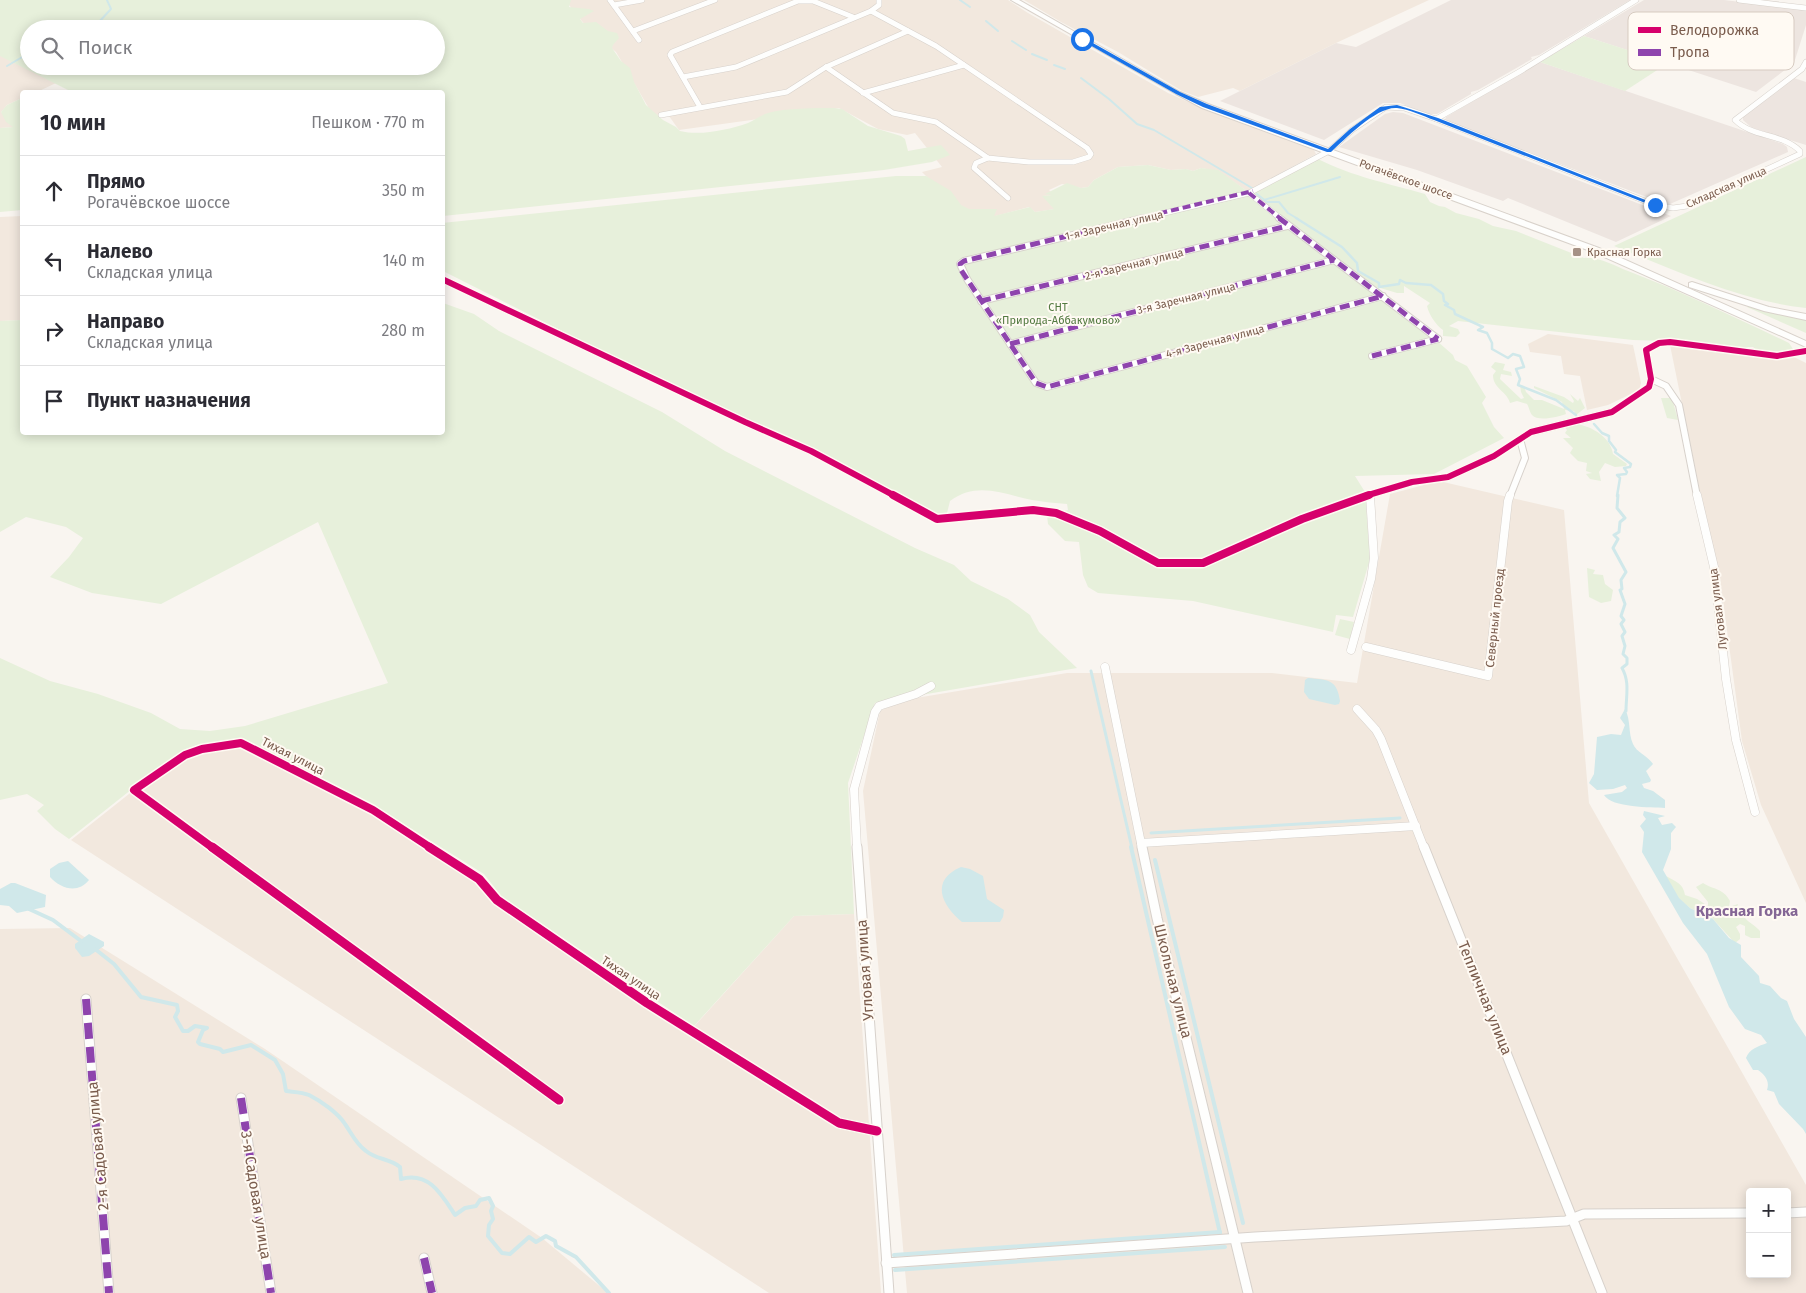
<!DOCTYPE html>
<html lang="ru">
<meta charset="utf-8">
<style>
body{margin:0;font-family:"Fira Sans",sans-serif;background:#f7f7f7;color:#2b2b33}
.controls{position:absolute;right:15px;bottom:15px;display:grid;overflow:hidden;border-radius:5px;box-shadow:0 2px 12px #0003}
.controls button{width:45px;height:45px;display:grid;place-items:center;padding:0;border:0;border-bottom:1px solid #e1e1e2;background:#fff;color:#2b2b33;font:25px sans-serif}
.stop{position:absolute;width:15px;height:15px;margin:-11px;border:4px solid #1a73e8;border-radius:50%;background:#fff}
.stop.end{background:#1a73e8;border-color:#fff;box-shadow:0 1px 5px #0008}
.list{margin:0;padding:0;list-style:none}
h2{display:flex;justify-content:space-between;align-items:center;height:65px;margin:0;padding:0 20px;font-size:21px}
h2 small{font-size:16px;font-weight:400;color:#7c7c81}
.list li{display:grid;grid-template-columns:32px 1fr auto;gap:15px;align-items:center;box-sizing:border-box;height:70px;padding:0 20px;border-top:1px solid #e1e1e2}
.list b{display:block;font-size:19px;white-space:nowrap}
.list p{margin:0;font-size:16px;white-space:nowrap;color:#7c7c81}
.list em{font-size:16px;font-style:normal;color:#7c7c81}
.icon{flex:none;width:28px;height:28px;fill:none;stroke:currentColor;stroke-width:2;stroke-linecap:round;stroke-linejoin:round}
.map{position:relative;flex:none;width:1806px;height:1293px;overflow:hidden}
.search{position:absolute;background:#fff;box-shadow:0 2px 12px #0003;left:20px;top:20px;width:425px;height:55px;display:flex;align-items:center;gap:12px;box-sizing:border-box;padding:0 18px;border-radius:28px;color:#7c7c81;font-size:19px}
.panel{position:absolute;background:#fff;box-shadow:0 2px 12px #0003;left:20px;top:90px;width:425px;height:345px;border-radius:5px}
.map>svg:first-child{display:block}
.residential{fill:#f2e8de;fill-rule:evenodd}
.industrial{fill:#ede5e0}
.green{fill:#e7f0db;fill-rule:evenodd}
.water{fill:#d0e8ea}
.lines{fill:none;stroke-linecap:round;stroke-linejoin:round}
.stream-far3{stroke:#d0e8ea;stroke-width:2}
.stream-far2{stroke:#d0e8ea;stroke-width:2.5}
.stream-far1{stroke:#d0e8ea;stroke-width:3}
.stream{stroke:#d0e8ea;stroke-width:4}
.minor-far3-casing{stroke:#d7d1cb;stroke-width:6}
.minor-far2-casing{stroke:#d7d1cb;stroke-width:8}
.minor-far1-casing{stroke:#d7d1cb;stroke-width:9}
.minor-casing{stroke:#d7d1cb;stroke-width:11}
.secondary-casing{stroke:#d9d2cb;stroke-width:2}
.minor-far3{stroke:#fefefd;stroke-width:5}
.minor-far2{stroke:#fefefd;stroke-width:6}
.minor-far1{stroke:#fefefd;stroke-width:8}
.minor{stroke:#fefefd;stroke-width:9}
.secondary{fill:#fefefd;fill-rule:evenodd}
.quiet-far2{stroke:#8e44ad;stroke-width:4;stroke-dasharray:8 4;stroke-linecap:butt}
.quiet-far1{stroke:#8e44ad;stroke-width:5;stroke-dasharray:10 5;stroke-linecap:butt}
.quiet{stroke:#8e44ad;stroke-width:8;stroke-dasharray:16 8;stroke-linecap:butt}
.cycleway-far2-casing{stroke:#fffaf3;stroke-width:9}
.cycleway-far1-casing{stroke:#fffaf3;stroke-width:11}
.cycleway-casing{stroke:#fffaf3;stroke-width:12}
.cycleway-far2{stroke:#d6006c;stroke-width:6}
.cycleway-far1{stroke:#d6006c;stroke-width:8}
.cycleway{stroke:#d6006c;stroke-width:9}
.route{fill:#1a73e8}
.poi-dot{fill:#a69286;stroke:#fffaf3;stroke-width:2}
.labels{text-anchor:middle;stroke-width:4;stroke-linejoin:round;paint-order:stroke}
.far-street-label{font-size:11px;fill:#7a5c4d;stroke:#fffaf3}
.far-poi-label{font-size:11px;fill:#7a5c4d;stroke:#fffaf3;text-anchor:start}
.far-park-label{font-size:11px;fill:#537a41;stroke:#fffaf3}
.street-label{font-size:12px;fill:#7a5c4d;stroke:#fffaf3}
.quarter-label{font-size:15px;font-weight:bold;fill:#846695;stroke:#fffaf3}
.near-street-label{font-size:15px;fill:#7a5c4d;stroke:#fffaf3}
.key{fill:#fffaf3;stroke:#d7cbc1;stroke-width:1}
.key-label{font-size:14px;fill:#7a5c4d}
</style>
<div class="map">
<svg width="1806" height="1293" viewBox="0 0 1806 1293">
<rect width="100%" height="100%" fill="#f9f5f0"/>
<!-- residential -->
<g class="residential">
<path d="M565,0h443l20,13 140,80 36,16 110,41 2,4 -69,37 -29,-20 -17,-3 -8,3 -7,-2 -15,1 -23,-5 -30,2 -24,13 -6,7 -7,1 -19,-4 -13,6 5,5 -11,1 12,13 -20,3 -6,-5 -37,10 -33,-8 -37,-37 20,-5 -27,-34 -8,2 -29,-6 -39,-21 -160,22 -10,-14 -15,1 -38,-65 -27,-22z"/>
<path d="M1024,0h405l-93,43 -96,48 -7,-3 -35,9 -16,-6 -64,-39 -57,-30z"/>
<path d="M0,51l56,32 -19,9h-15v6l-15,7 -6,7 13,15 -14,1z"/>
<path d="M22,216v104l-22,1v-104z"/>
<path d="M1548,334l85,11 8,38 -2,7 -31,15 -21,5 -7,-34 -16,-2 -3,-18 -31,-4 -2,-8z"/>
<path d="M1670,345l103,13 21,-1 12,6v540l-45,-98 -19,-64 -23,-170 -16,-64z"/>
<path d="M1439,481l125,29 25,293 217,382v108h-899l-44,-502 17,-80 24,-11 163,-27h205l85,10 33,-189zM1750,1192h37v82h-37z"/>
<path d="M241,743l132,67 106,69 18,21 193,131 104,-115 60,-2 27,379h-112l-698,-453 63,-50 51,-35z"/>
<path d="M70,928l195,121 277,189 66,55h-608v-364z"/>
</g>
<!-- industrial -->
<g class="industrial">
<path d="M1451,0h179l-91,55 -8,2 1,2 -54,31 -7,2v2l-34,20h-10l-27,-11h-17l-59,37 -104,-39 116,-58 20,4z"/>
<path d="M1644,0h80l75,9 7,2v14l-12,38 -38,29 -172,-56z"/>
<path d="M1540,62l243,82 4,3 1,5 -118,52h-5l-220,-84 1,-3z"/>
<path d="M1794,78l12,4v63l-54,-17 -9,-8v-3z"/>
<path d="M1393,112l10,1 268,103 -55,26 -108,-44 -5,3 -86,-31 -78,-23 46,-33z"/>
</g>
<!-- green -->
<g class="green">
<path d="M0,0h571l-2,7 20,2 5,2 -14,8 3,4 13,-1 12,9 9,2 2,5 -6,7 -1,3 9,13 9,7 4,14 12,23 17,15 13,7 4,4c20,5 48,-1 68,-8 7,-3 13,-8 20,-10 18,-5 47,-5 66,-5l8,1 26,17 33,10 4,3 3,12 33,-6 9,10 -18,7 -48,8 -441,46 -1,-124h-370l-72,-36zM29,29h407v37h-407z"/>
<path d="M1584,36l84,27 -43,28 -85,-29z"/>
<path d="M22,98v112l-22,2v-84l13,-1 -7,-5 -5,-10 6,-7z"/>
<path d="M1806,157v151c-66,-7 -131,-38 -192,-62z"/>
<path d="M1318,159c36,18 69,24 107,35l5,8 9,4 6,1 11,6 23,6 14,7 23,5 68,27c14,-2 31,8 44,13 55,21 108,47 161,72l4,6c-10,4 -32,6 -40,-2h-5l-3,3 -51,-8 -61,-2 -175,-19 -9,5 9,3 2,4 -4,4 -13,-1v-6c-7,-5 -14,-15 -16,-24l3,-3 -26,-17v7h-7l-20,-6 66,52 -6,2 16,14 2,5 12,6 19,31 -4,6 12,24 10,11 -70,36 -79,2 10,16 5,67 -17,58 -17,-2 -3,17 -140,-31 -95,-8 -10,-6 -5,-12 -4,-33 -14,-1 -17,-17 -1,-9 21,-5 -1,-6c-11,-1 -24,-2 -35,-4 -29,-6 -55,-19 -82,1l-3,12 -15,1 -116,-64 -166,-75 -207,-104 -1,-48 454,-47h30l25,15 10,14 8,4h28l-3,7 36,-9 5,5 19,-3 -12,-13 10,-1 -7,-1 22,-11 14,5 7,-1 6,-7 24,-13 30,-2 23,5 15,-1 7,2 8,-3 17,2 29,21z"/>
<path d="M443,303l31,11 25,17 163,81 63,39 190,97 39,17 17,16 37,18 22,16 9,17 38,36 -202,35 -27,80 6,131 -60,2 -100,110 -192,-129 -18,-23 -109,-68 -131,-67 -56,11 -56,39 -63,50 -14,-10 -18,-18 7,-6 -17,-11 -27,6v-142l50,23 48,13 53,19 29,16 30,2 35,-5 143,-43 -70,-161 -157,82 -69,-11 -42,-16 19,-20 14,-19 -17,-11 -40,-10 -26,15v-211l22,-1v112h420z"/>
<path d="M1749,306l57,13v14l-59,-26z"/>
<path d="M1495,362l10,2 -2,6 8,2 1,4 -11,-2 -1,5 21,20 3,-1 -3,-6 -1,-7 4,1 2,6 8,8h8l22,9 -2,-7 -28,-14v-2l30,11 9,6 1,-2 -4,-7 8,7 2,-3 5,10 -9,7 -2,-4 -9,-1 1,4c-8,3 -28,8 -34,1 -2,-2 -3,-8 -5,-11l-10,-3 -7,2c-3,-12 -17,-14 -17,-28l3,-4 -5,-4z"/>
<path d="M1661,398h11l6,22 -11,-2z"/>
<path d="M1576,424c16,2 35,14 37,30l14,10 -1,2 -11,1 -10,-4 -6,9 2,9 -11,-2 -4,-5 6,-1 -6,-2 1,-8 -9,-2 -8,-8 3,-5 -10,-10h8l-6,-5 2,-3 -3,-4z"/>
<path d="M1587,568l8,2 -2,4 10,1 2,9 8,6 -2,11 -10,2 -12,-6z"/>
<path d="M1340,619l14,3 -4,17 -15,-4z"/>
<path d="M1666,876c10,6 17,7 19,19l12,4 11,7v-4l-12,-15 7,-4c11,7 20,5 27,18l-1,6 9,-3 -5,14 11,-1c5,6 11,8 16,14v7h-9l-6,-3v-9l-5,-2 -4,3 4,7v5l-5,4 -22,-24 -23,-11 -12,-10z"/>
</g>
<!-- water -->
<g class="water">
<path d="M1308,678c20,2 29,1 32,23l-1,3 -4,1 -26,-6 -5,-7 1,-12z"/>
<path d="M1625,709c6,11 3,24 8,35 3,8 15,12 20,20l-7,7 5,9 -1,2 -8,2 2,4 9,3 12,9v8c-14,-1 -53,0 -61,-13l18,-3 5,-4 -2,-3 -12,4 -16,1 -8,-7 5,-9 3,-37 14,-3 10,1 4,-10 -5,-7z"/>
<path d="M1644,811l21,5 -7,2 4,7 10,-2 4,4 -5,6v16l-8,21 16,28 11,10 23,11 16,19 12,7v12l18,19 1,7 10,3 11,12 6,3 7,18 12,18v97l-3,-5 -24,-25 -5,-12 -7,-2c3,-9 -2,-15 -9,-20h-5l-7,-12c3,-9 13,-12 21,-15l-6,-8 -16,-6 -16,-22 -22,-53 -24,-31 -41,-71 2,-20 -4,-6 6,-7 -3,-4z"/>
<path d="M68,861l21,19c-11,14 -28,9 -39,-3v-8l9,-6z"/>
<path d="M961,867l9,2 13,7 4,23 17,11 -1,7 -3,5h-38c-21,-17 -32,-42 -1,-55z"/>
<path d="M11,883h4l31,12 -1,12 -28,6 -8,-7 -9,-1v-16z"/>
<path d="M89,934l15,8v4l-15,10 -7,1 -7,-9v-4z"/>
</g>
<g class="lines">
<!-- stream-far3 -->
<g class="stream-far3">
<path d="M960,0l10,7"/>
<path d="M986,21l12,10"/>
<path d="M86,29l12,-6 13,-14 -4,-9"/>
<path d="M1012,41l14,9"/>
<path d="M1032,54l15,6"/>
<path d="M1054,65l11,4"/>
<path d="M7,66l22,-13"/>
<path d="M1081,78l28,21 28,25 17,6 98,58"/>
<path d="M1257,194l10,8h12l9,11 10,6"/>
<path d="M1264,200l76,-23"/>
</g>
<!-- stream-far2 -->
<g class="stream-far2">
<path d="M1296,218l46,29 15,16 1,8 21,12v4l20,-3 1,-4 6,3 25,2 12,9 1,7 4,3 -3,1 9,5 1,4 28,13 -5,3 9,3 5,10v6l16,9 5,-4 7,2 4,11 -8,2 4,10 -2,6 38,15 20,15"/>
<path d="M1594,424l8,9 7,3v5l7,9 -1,2 16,12 -1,3 -6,1 3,4 -1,2 -9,1 3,3 -3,18"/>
</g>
<!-- stream-far1 -->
<g class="stream-far1">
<path d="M1618,495l-1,13 8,10 -5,4 -1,10 -5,3 4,4 -5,9 13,24 -5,8 1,9 -2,1 5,14 -4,12 3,4 -3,4 4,8 -3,4 3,10 -2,8 4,4v6l-5,4c8,14 4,28 4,43"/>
<path d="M1091,671l41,177"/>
<path d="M1151,833l249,-15"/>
</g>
<!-- stream -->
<g class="stream">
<path d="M1131,847l89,386"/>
<path d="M1155,860l88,363"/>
<path d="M29,909l24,11 28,21"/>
<path d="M95,949l19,15 27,33 36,8 1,6 -3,6 8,14h5l7,-5 12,2 -4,2 -5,12 2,2 20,5 3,3 28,-7 24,15 8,14 3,17c7,1 16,1 23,4 12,6 29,18 36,29 7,10 11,20 21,27 11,9 23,7 34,16l1,12c28,-8 41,16 54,36l10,-7 11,-2 4,-6 9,-2 4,8 -2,5 2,8 -4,6 -1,11 14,17 8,1 19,-17 7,5 10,-6 9,5 1,5 20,11 33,36"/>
<path d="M894,1255l326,-23"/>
<path d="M895,1270l330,-23"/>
</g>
<!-- minor-far3 casing -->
<g class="minor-far3-casing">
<g id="minor-far3">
<path d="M610,0l29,40"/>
<path d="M1739,0l67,8"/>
<path d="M614,5l28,-5"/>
<path d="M633,31l82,-31"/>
<path d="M826,67l67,46 43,9 52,36 41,4h44l16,-5 2,-3 -4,-6 -151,-102 -65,-35"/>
<path d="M683,77l53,-10 135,-56 8,-6v-5"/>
<path d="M863,93l101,-28"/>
<path d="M700,107l-30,-52 2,-3 126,-51h15l40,16"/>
<path d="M661,115l126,-23 39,-25 82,-36"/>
<path d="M1436,119l219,86 18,3 14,-2 113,-52v-3c-18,-18 -47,-13 -65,-31l67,-51 4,-7"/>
<path d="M988,158l-12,5 -2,5 34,30"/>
<path d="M1249,193l32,26"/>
<path d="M1139,219l110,-26 80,-42 23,-21 34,-23 18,1 32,11 83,-47 117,-72"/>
</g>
</g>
<!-- minor-far2 casing -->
<g class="minor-far2-casing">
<g id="minor-far2">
<path d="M1144,218l-180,43 -4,3 7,15 69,104 11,4 336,-91"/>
<path d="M1279,218l159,121"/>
<path d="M442,279l303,143 66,29 84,45"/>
<path d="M981,301l306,-75"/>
<path d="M1010,344l324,-84"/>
<path d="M1372,356l66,-17"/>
<path d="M1651,379l15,7 13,19 18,91"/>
<path d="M1365,496l47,-14 36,-5 46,-21 37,-24 81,-20 37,-25 2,-8 -5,-29 13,-7 11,-1 107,14 29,-5"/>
<path d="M1510,496l15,-38 -5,-19"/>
</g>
</g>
<!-- minor-far1 casing -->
<g class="minor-far1-casing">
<g id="minor-far1">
<path d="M893,495l44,24 96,-9 23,3 44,18 58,32h45l99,-44 67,-24"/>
<path d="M1697,495l17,72 12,112 10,61 19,72"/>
<path d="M1366,647l122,29 20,-175 2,-6"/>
<path d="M1351,650l20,-71 3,-21 -4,-62"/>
<path d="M1105,667l37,181"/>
<path d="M1357,709l19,21 5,9 43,109"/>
<path d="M1141,843l275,-17"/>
<path d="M213,848l-79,-58 51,-35 17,-6 39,-6 132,67 58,38"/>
<path d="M857,848l-3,-59 21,-77 4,-6 37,-12 15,-8"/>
</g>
</g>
<!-- minor casing -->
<g class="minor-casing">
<g id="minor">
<path d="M212,847l347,253"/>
<path d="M429,847l50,32 18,21 150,103 192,120 38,8"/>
<path d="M857,847l32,446"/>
<path d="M1142,847l15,71 91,375"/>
<path d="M1424,847l178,446"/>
<path d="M86,999l23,294"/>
<path d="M241,1098l30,195"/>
<path d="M1787,1213l19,-1"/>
<path d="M424,1258l8,35"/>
<path d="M886,1263l369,-26 311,-16 18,-7 166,-1"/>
</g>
</g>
<!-- secondary casing -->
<g class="secondary-casing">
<g id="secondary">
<path d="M1011,0h8l161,92 28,12 391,144 207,93v6l-213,-95 -391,-144 -26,-14z"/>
<path d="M1692,282l77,25 37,7v6l-42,-9 -75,-24v-4z"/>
</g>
</g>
<!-- minor-far3 -->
<use href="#minor-far3" class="minor-far3"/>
<!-- minor-far2 -->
<use href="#minor-far2" class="minor-far2"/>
<!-- minor-far1 -->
<use href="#minor-far1" class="minor-far1"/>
<!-- minor -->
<use href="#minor" class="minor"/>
<!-- secondary -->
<use href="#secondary" class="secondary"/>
<!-- quiet-far2 -->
<g class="quiet-far2">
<path d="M1249,193l32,26"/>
<path d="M1136,219l117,-28"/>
</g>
<!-- quiet-far1 -->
<g class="quiet-far1">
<path d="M1142,218l-178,43 -4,3 1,6 75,113 11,4 336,-91"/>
<path d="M1279,218l159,121"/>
<path d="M981,301l306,-75"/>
<path d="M1010,344l324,-84"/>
<path d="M1372,356l66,-17"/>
</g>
<!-- quiet -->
<g class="quiet">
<path d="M86,999l23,294"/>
<path d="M241,1098l30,195"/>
<path d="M424,1258l8,35"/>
</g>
<!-- cycleway-far2 casing -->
<g class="cycleway-far2-casing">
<g id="cycleway-far2">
<path d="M442,279l303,143 66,29 84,45"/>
<path d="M1365,496l47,-14 36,-5 46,-21 37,-24 81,-20 37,-25 2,-8 -5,-29 13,-7 11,-1 107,14 29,-5"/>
</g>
</g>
<!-- cycleway-far1 casing -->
<g class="cycleway-far1-casing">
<g id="cycleway-far1">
<path d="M893,495l44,24 96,-9 23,3 44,18 58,32h45l99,-44 67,-24"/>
<path d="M213,848l-79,-58 51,-35 17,-6 39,-6 132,67 58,38"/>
</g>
</g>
<!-- cycleway casing -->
<g class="cycleway-casing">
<g id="cycleway">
<path d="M212,847l347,253"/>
<path d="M429,847l50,32 18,21 150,103 192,120 38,8"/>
</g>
</g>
<!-- cycleway-far2 -->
<use href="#cycleway-far2" class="cycleway-far2"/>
<!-- cycleway-far1 -->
<use href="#cycleway-far1" class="cycleway-far1"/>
<!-- cycleway -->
<use href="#cycleway" class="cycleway"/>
</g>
<!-- route -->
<path class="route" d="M1081,38h3l96,54 27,12 121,45 22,-20 30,-22 17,-2 41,13 220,87 -5,1 -219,-86c-11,-4 -25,-11 -37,-12 -20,-2 -52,31 -66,44h-4l-124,-45 -27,-13 -95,-54z"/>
<!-- markers -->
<rect class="poi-dot" x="1572" y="247" width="10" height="10" rx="2.5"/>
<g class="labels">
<!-- far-street labels -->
<g class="far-street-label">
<text transform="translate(1406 179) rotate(20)" y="4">Рогачёвское шоссе</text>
<text transform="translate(1726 187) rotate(-24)" y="4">Складская улица</text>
<text transform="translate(1114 225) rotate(-13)" y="4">1-я Заречная улица</text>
<text transform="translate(1134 264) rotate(-14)" y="4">2-я Заречная улица</text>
<text transform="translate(1186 298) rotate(-14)" y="4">3-я Заречная улица</text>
<text transform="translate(1215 341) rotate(-15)" y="4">4-я Заречная улица</text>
</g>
<!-- far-poi labels -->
<g class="far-poi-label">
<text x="1587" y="256">Красная Горка</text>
</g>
<!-- far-park labels -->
<g class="far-park-label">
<text x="1058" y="311">СНТ<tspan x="1058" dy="13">«Природа-Аббакумово»</tspan></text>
</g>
<!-- street labels -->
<g class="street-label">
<text transform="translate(1718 609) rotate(-97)" y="4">Луговая улица</text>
<text transform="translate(1495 618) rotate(-84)" y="4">Северный проезд</text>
<text transform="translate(293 756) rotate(27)" y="4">Тихая улица</text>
<text transform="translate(631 978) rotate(34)" y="4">Тихая улица</text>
</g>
<!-- quarter labels -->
<g class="quarter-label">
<text x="1747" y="916">Красная Горка</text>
</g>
<!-- near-street labels -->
<g class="near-street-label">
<text transform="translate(865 970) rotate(-94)" y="5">Угловая улица</text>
<text transform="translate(1173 981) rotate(76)" y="5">Школьная улица</text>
<text transform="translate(1485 998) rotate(68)" y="5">Тепличная улица</text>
<text transform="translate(98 1146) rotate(-95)" y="5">2-я Садовая улица</text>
<text transform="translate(256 1195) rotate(81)" y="5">3-я Садовая улица</text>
</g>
</g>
<!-- legend -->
<rect x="1628" y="12" width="166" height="58" rx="8" class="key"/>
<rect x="1638" y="27" width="23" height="6" fill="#d6006c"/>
<rect x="1638" y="49" width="23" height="7" fill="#8e44ad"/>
<g class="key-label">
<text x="1670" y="35">Велодорожка</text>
<text x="1670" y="57">Тропа</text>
</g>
</svg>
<div class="controls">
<button>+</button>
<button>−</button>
</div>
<div class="stop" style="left:1082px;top:39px"></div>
<div class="stop end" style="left:1655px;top:205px"></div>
<div class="search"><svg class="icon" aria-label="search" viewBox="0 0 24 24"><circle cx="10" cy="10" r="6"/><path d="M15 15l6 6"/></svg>Поиск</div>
<section class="panel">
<h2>10 мин<small>Пешком · 770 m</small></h2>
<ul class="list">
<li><svg class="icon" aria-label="ahead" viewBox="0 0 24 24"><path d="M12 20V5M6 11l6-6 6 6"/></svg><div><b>Прямо</b><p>Рогачёвское шоссе</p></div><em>350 m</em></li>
<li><svg class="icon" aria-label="left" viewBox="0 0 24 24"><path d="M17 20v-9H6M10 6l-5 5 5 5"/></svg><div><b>Налево</b><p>Складская улица</p></div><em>140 m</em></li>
<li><svg class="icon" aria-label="right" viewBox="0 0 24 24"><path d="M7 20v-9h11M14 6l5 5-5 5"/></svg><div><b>Направо</b><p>Складская улица</p></div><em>280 m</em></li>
<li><svg class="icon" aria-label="arrive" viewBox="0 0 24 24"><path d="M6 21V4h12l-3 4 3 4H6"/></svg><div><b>Пункт назначения</b></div></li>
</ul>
</section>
</div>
